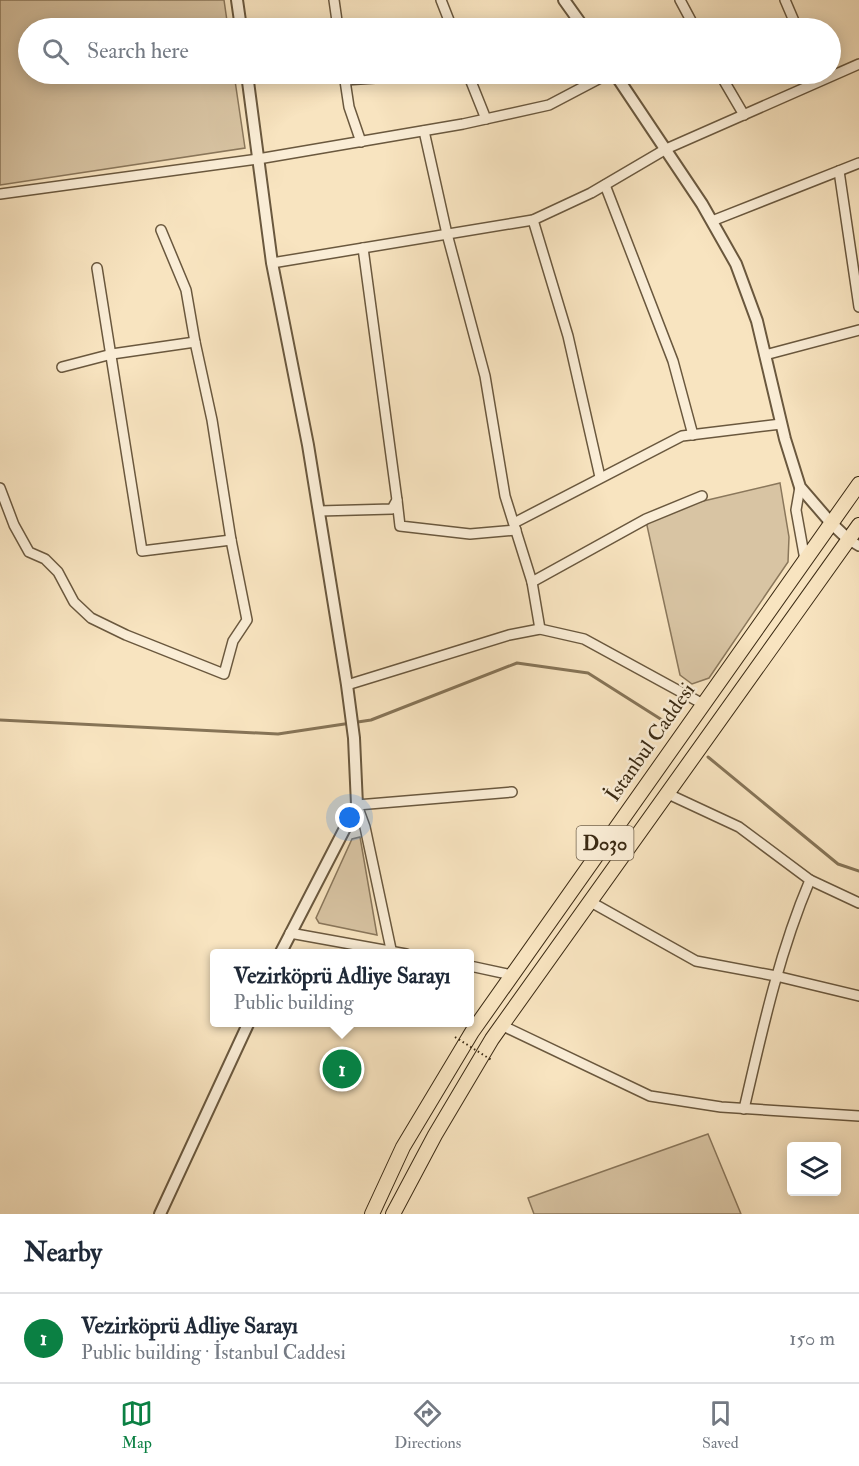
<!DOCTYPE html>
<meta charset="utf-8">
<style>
body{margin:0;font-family:"IM FELL Double Pica",serif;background:#f6f6f7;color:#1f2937}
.controls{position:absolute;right:18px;bottom:18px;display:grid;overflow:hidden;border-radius:6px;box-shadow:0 3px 15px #0003}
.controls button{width:54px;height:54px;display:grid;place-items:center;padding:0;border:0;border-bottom:2px solid #e0e1e3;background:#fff;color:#1f2937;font:30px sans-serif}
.you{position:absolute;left:350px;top:818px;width:21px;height:21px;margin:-15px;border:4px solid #fff;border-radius:50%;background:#1a73e8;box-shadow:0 0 0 9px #1a73e833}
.badge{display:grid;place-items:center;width:39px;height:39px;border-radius:50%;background:#0b8043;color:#fff;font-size:20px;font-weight:700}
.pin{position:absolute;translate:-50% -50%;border:3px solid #fff;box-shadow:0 2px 6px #0006}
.popup{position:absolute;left:210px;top:949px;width:264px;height:78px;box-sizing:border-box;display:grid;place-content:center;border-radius:6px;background:#fff;filter:drop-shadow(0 2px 4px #0005);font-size:20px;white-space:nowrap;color:#747a83}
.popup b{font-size:22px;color:#1f2937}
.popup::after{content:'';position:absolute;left:50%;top:100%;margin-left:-12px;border:12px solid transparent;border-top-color:#fff}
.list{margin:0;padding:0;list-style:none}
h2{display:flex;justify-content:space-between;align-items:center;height:78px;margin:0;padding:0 24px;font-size:26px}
h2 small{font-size:20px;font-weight:400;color:#747a83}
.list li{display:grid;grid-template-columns:39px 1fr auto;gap:18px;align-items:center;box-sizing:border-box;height:90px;padding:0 24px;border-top:2px solid #e0e1e3}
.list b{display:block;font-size:22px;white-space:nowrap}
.list p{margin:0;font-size:20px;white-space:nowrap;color:#747a83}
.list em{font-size:20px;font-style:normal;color:#747a83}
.icon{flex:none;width:33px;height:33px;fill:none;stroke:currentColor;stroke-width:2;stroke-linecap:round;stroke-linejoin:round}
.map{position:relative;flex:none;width:859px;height:1214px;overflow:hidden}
.search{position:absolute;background:#fff;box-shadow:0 3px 15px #0003;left:18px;right:18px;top:18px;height:66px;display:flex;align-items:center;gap:15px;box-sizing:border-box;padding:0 21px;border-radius:33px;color:#747a83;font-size:22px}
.sheet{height:168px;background:#fff}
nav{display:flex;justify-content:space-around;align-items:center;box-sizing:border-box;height:84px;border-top:2px solid #e0e1e3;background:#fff;font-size:16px;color:#747a83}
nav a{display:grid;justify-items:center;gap:3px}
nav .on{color:#0b8043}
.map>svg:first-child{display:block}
.green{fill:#d8c4a3;stroke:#8a775b;stroke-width:1.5}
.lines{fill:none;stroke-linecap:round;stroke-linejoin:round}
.stream{stroke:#867457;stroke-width:3}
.minor-casing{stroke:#6a583e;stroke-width:12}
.tertiary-casing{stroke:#6a583e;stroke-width:14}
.primary-casing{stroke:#3b2a13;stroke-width:16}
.minor{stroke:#faedd6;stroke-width:9}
.tertiary{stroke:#faedd6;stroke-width:10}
.primary{stroke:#f8e4c0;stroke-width:14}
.path-bridge{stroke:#3b2a13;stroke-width:2;stroke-dasharray:1.5 3;stroke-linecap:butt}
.labels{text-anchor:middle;stroke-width:5;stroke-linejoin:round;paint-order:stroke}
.shield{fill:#faedd6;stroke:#74644e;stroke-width:1.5}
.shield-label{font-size:20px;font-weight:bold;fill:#3b2a13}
.street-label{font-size:21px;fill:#3b2a13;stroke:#faedd6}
</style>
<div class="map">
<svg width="859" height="1214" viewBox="0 0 859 1214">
<rect width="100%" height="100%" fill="#f8e4c0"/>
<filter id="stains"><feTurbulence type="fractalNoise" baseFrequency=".00333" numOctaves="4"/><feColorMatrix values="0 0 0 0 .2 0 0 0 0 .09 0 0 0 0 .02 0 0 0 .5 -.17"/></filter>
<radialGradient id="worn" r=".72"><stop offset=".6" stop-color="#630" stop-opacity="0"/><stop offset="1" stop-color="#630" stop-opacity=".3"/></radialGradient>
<!-- green -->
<g class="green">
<path d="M0,0h224l4,28h-200v46h206l11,74 -245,37z"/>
<path d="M780,483l9,54 -1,25 -79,116 -17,6 -12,-9 -34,-154 49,-18z"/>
<path d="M360,837l17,98 -58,-12 -3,-5 36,-79z"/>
<path d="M708,1134l33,80h-207l-6,-16z"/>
</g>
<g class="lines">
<!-- stream -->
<g class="stream">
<path d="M0,720l278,14 93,-14 146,-57 71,10 82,52"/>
<path d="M708,757l130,107 21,7"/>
</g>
<!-- minor casing -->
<g class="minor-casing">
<g id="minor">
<path d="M334,0l4,28"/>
<path d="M441,0l11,28"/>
<path d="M680,0l15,28"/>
<path d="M785,0l12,28"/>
<path d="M344,74l5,33 12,35"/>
<path d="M468,74l18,45"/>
<path d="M720,74l24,41"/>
<path d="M345,80l91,-6"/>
<path d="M424,131l23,103 38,142 20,120 27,86 8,47"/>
<path d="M839,171l20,136"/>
<path d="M605,185l68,176 20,74"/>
<path d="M0,194l258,-35 205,-35 86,-19 59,-31"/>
<path d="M533,220l35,116 32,141"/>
<path d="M712,221l147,-58"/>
<path d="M272,263l261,-43 58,-27 75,-44 193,-85"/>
<path d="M97,268l45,283 89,-11"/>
<path d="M765,355l94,-25"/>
<path d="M62,367l50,-13 83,-12"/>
<path d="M800,487l-4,23 9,50"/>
<path d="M0,488l14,37 15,27 16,7 13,13 16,30 17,16 35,17 98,39 9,-33 14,-21 -16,-80 -19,-120 -17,-78 -9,-52 -25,-60"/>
<path d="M397,500l3,26 70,8 46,-4"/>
<path d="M319,511l73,-2 5,-9 -34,-252"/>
<path d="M514,523l168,-87 99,-12"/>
<path d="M849,540l10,6"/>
<path d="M532,582l114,-63 56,-23"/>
<path d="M347,685l162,-50 31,-6 44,10 119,65"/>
<path d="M666,793l73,34 71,53c-31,73 -48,151 -66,229"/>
<path d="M810,880l49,23"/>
<path d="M589,901l107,60 80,15 83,20"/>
<path d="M290,933l116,21"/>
<path d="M392,954l-27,-127 -8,-22 155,-13"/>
<path d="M470,966l42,9"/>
<path d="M501,1025l149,71 71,11 138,9"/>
</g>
</g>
<!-- tertiary casing -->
<g class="tertiary-casing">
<g id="tertiary">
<path d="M237,0l4,28"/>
<path d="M564,0l20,28"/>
<path d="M247,74l25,189 36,182 39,240 7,53 3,67 -77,149"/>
<path d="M615,74l87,130 34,60 21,57 28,118 15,48 31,36 18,17"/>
<path d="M160,1214l89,-192"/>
</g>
</g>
<!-- primary casing -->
<g class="primary-casing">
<g id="primary">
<path d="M372,1214l31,-67 69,-115 387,-548"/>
<path d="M393,1214l42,-79 57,-96 367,-514"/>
</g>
</g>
<!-- minor -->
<use href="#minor" class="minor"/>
<!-- tertiary -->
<use href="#tertiary" class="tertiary"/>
<!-- primary -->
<use href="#primary" class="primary"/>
<!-- path-bridge -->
<path class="path-bridge" d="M455,1037l38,24"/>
</g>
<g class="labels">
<!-- shield labels -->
<rect class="shield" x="576.5" y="826" width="57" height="34" rx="4.5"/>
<g class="shield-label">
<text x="605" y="850">D030</text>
</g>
<!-- street labels -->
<g class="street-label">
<text transform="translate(650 742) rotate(-55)" y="7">İstanbul Caddesi</text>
</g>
</g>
<rect width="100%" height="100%" filter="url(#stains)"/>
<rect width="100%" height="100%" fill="url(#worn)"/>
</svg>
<div class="controls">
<button><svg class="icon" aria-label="layers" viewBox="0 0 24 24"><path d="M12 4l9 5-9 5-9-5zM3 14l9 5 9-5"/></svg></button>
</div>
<div class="you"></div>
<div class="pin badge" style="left:342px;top:1069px">1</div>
<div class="popup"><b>Vezirköprü Adliye Sarayı</b>Public building</div>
<div class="search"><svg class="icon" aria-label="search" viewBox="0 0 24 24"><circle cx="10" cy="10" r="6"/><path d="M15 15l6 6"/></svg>Search here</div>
</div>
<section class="sheet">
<h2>Nearby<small></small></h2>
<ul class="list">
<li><span class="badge">1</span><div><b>Vezirköprü Adliye Sarayı</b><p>Public building · İstanbul Caddesi</p></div><em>150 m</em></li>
</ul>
</section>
<nav>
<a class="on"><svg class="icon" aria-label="map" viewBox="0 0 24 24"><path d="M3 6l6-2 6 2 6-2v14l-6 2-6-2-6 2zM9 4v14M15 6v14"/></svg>Map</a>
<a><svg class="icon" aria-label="directions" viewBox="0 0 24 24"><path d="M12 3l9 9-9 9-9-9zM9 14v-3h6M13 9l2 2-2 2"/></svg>Directions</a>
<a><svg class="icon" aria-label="saved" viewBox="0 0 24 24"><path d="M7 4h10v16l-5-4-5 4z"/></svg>Saved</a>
</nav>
